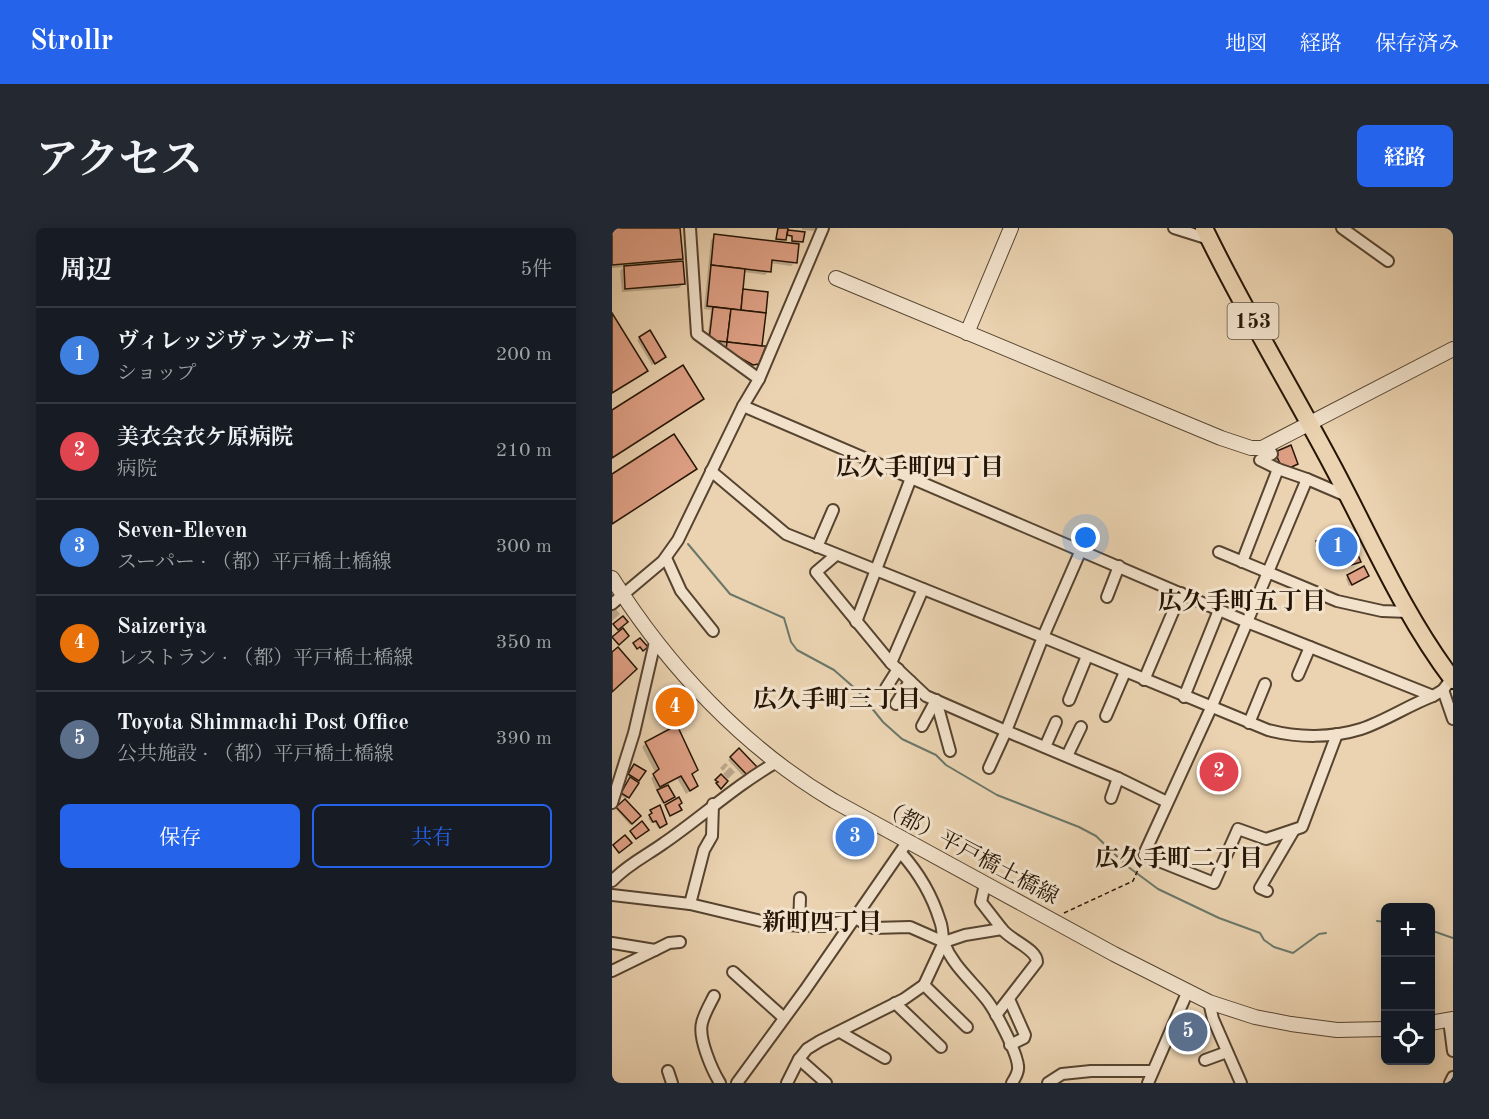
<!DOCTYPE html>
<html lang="ja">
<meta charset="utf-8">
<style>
body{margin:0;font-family:"Old Standard TT","Noto Serif JP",serif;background:#242831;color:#f1f3f6}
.controls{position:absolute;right:18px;bottom:18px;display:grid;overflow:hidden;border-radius:9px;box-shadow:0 3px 15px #0003}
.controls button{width:54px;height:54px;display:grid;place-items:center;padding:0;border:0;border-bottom:2px solid #363941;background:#171b24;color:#f1f3f6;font:30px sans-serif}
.you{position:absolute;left:474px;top:310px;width:21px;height:21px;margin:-15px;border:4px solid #fff;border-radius:50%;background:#1a73e8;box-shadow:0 0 0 9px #1a73e833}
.badge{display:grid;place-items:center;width:39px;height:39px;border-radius:50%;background:#2563eb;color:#fff;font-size:20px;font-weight:700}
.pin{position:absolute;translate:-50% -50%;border:3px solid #fff;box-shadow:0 2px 6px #0006}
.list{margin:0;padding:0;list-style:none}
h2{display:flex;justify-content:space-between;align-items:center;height:78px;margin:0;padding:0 24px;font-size:26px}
h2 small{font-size:20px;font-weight:400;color:#9ea1a6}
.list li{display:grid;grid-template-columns:39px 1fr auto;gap:18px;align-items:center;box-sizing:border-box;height:96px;padding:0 24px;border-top:2px solid #363941}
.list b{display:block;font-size:22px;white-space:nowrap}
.list p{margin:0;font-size:20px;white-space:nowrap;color:#9ea1a6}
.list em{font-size:20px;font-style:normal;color:#9ea1a6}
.actions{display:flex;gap:12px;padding:18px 24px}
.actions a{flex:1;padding:14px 0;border:2px solid #2563eb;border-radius:9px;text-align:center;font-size:21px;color:#2563eb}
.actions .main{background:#2563eb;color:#fff}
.icon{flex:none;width:33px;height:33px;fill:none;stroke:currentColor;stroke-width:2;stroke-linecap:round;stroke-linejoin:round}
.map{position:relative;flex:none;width:841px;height:855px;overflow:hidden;border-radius:9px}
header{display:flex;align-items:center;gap:36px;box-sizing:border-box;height:84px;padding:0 30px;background:#2563eb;color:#fff}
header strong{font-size:28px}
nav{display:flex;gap:33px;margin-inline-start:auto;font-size:21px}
.intro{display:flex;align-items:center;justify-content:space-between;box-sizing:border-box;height:144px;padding:0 36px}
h1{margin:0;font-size:42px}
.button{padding:15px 27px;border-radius:9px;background:#2563eb;color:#fff;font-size:21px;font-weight:700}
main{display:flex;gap:36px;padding:0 36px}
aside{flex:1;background:#171b24;border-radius:9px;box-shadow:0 3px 15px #0003}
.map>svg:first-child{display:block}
.shadow{fill:#0003}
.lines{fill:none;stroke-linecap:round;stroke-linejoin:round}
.stream{stroke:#6a7769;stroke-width:2}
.building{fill:#dfa085;stroke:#251505;stroke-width:1.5}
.minor-casing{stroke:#564430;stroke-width:14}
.tertiary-casing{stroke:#564430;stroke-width:16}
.trunk-casing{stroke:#251505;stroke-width:20}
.path{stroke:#251505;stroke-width:1.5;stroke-dasharray:4.5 3;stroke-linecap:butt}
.minor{stroke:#f2e2cc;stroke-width:10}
.tertiary{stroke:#f2e2cc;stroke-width:14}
.trunk{stroke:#ebd3b1;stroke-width:16}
.labels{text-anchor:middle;stroke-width:6;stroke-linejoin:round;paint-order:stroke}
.shield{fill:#f2e2cc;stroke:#625241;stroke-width:1.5}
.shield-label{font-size:21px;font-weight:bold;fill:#251505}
.street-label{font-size:22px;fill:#251505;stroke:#f2e2cc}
.neighbourhood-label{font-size:24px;font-weight:bold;fill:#251505;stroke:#f2e2cc}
</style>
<header>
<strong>Strollr</strong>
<nav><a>地図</a><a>経路</a><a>保存済み</a></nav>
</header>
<div class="intro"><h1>アクセス</h1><a class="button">経路</a></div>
<main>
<aside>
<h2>周辺<small>5件</small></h2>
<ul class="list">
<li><span class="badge" style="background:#3f7fe0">1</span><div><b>ヴィレッジヴァンガード</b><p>ショップ</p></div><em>200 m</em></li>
<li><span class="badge" style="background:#e0444e">2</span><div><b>美衣会衣ケ原病院</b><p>病院</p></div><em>210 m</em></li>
<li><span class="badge" style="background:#3f7fe0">3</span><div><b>Seven-Eleven</b><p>スーパー · （都）平戸橋土橋線</p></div><em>300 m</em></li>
<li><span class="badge" style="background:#e8710a">4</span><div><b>Saizeriya</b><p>レストラン · （都）平戸橋土橋線</p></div><em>350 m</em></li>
<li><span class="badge" style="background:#5c6f8a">5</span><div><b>Toyota Shimmachi Post Office</b><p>公共施設 · （都）平戸橋土橋線</p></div><em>390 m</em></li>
</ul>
<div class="actions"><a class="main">保存</a><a>共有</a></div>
</aside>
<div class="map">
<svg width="841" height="855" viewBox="0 0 841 855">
<rect width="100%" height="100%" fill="#ebd3b1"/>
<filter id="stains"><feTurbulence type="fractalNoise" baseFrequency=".00333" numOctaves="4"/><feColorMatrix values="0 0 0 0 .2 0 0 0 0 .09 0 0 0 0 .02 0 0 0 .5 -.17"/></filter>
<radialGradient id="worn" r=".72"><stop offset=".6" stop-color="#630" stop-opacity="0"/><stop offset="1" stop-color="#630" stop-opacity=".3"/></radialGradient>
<!-- shadow -->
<g class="shadow">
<path d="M0,0h67l3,31 -5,4 6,21 -4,4 -57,4 -2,-21 5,-4 -13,1z"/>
<path d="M165,0h9v4l17,2 -1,8 -5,1 -2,19 -4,4 -21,-3 -1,8 -4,4 -21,-3 -2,18 24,3 -8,71 -9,3 -25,-14v-9l-17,-2 4,-32 -7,-1 7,-69 4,-4 76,9 1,-8 -7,-1 -2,5 -7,-1z"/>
<path d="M190,0h14l-1,3 -13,-1z"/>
<path d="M28,110l22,21 -10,6 -15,-25z"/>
<path d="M664,225l21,11 -17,8 -7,-16z"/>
<path d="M711,307l13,1 23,25 -14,7 -10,-4 -7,-14 -10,3 -3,-8 7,-4 -1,-3z"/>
<path d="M736,349l16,1 -15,8 -3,-7z"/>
<path d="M3,380l5,6 -8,7v-11z"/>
<path d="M68,467l8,9 -22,21 -8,-8z"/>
<path d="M34,515l45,32 6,11 -11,8 -9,-16 -11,6 7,13 -11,6 -11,-25 5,-4 -14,-27z"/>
<path d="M127,522l17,18 -11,10 -17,-18z"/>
<path d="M113,535l3,2 -5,6 -3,-3z"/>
<path d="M21,539l5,13 -12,19 -6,-4 12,-17 -4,-2z"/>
<path d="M118,539l5,5 -7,7 -5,-5z"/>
<path d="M13,573l14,15 -9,9 -14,-16z"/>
<path d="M39,583l13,15 -6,2 -4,-7 -3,2 -3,-5 3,-3z"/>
<path d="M242,599l10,5 -11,18 -9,-5z"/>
</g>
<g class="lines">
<!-- stream -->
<g class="stream">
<path d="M76,316l42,50 54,24 7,24 6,8 37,20 24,21 25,31 19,17 34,16 10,10 51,30 82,32 17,9 31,30 31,23 61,29 41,15 4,7 10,7 19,6 26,-19 7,-1"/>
<path d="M765,693l9,1"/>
<path d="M818,702l23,8"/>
</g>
</g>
<!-- building -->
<g class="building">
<path d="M0,0h68l3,31 -71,6z"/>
<path d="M166,0h10l-2,12 -10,-1z"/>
<path d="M176,2l17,2 -2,10 -11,-1v-5l-5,-1z"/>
<path d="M102,6l85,10 -2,19 -25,-3 -1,12 -60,-7z"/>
<path d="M71,33l2,23 -60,5 -1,-23z"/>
<path d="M99,37l34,4 -4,41 -34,-4z"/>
<path d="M131,61l25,3 -2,21 -25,-3z"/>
<path d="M101,79l18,2 -4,33 -18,-2z"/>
<path d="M119,81l35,4 -4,33 -35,-4z"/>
<path d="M0,85l36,58 -36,22z"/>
<path d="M38,102l16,27 -11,7 -16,-27z"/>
<path d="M115,114l35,4h4l-7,18 -6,1 -27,-15z"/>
<path d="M71,137l21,34 -92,59v-48z"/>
<path d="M62,206l23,35 -85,55v-50z"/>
<path d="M679,217l7,19 -15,7 -8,-19z"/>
<path d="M724,301l1,5 10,-5 14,33 -13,4 -11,-4 -7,-14 -9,4 -5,-11 8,-2 -2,-5z"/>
<path d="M752,338l5,10 -17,9 -5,-10z"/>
<path d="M11,388l5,6 -10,8 -5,-6z"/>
<path d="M11,400l6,8 -10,9 -7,-8z"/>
<path d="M28,410l8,9 -5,4 -3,-4 -3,2 -4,-6z"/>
<path d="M6,419l19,22 -25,23v-40z"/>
<path d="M68,465l10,11 -20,19 -10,-11z"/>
<path d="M65,497l21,45 -6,4 6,12 -8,5 -9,-15 -21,11 -7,-13 6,-5 -14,-27z"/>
<path d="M127,520l19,20 -9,9 -19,-20z"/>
<path d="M22,536l12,7 -7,10 -11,-7z"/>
<path d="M109,546l7,7 -7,8 -5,-6 2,-1 -3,-2z"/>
<path d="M18,549l9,6 -10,15 -8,-5z"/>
<path d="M56,557l7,12 -11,6 -7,-13z"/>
<path d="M67,569l3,6 -3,2 3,5 -12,6 -5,-11z"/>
<path d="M13,571l16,17 -9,8 -16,-17z"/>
<path d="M48,577l7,19 -7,4 -4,-7 -3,1 -4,-7 3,-2 -2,-3z"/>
<path d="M30,593l7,9 -13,9 -6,-8z"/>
<path d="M242,597l12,6 -9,17 -12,-6z"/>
<path d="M13,607l7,8 -13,10 -6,-8z"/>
</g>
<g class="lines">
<!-- minor casing -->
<g class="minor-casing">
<g id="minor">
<path d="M78,0l7,106 62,45"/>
<path d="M562,0l35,11"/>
<path d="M730,0l46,33"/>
<path d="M131,178l504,216 186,74"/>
<path d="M655,217l5,9 -12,6 18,9 29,10"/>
<path d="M99,243l75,63 257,103 225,93c30,8 64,8 93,-1 24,-8 48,-24 72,-33l10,-6 9,-12"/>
<path d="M205,319l16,-37"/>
<path d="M607,324l118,49 45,10 26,1"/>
<path d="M224,327l-20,17 75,91"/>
<path d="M54,330l15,33 32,40"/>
<path d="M630,334l36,-93"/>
<path d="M311,361l-32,74 35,33 80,35 37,-94 38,-87"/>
<path d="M495,369l12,-31"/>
<path d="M0,376l51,-43 15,-21 65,-134 16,-27 64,-151"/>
<path d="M244,394l55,-144"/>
<path d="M686,447l12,-28"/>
<path d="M532,452l37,-87"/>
<path d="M274,460l12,-19"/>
<path d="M831,462l10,29"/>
<path d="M572,469l35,-87"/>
<path d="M324,472l14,51"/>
<path d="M457,472l18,-44"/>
<path d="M284,476l14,-23"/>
<path d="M494,488l19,-44"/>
<path d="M637,495l16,-39"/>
<path d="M310,498l14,-26"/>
<path d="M433,519l11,-25"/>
<path d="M455,528l14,-29"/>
<path d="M377,540l17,-37 112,47 49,24"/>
<path d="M499,570l7,-20"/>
<path d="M0,575l22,-70 21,-91"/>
<path d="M533,624l66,-144 96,-229 42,18"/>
<path d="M289,625c18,20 31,42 39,68 3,7 2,16 4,22 9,23 27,37 42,56 9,11 31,53 32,67 1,6 -3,12 -6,17"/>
<path d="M532,627l70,28 24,-54 28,10 36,-12 35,-93"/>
<path d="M0,653c16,-17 34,-25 52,-38 38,-26 72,-58 113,-81"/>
<path d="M655,663l-7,-3 34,-58"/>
<path d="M0,667l78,9 88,21 46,1 31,-8 18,10 37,-1 34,15 21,-7 37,-6 -21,-27 4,-18"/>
<path d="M78,676l14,-54 8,-14 1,-32"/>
<path d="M187,698l1,-28"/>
<path d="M0,715l43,7 -43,21"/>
<path d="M43,722l14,-7 11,-1"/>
<path d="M121,744l51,46"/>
<path d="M312,757l43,42"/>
<path d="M102,768c-4,8 -10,18 -12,27 -4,15 10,47 18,60"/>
<path d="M397,771l16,36 -1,3 -14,7"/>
<path d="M597,774l4,17 28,64"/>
<path d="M283,775l46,44"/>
<path d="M384,787l41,-53c0,-13 -27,-22 -35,-33"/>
<path d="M837,792l4,31"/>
<path d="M228,804l45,26"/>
<path d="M187,831l27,24"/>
<path d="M593,832l22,-8"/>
<path d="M56,843l4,12"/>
<path d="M125,855l68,-93 103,-149"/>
<path d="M175,855l12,-24 8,-10 13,-8 84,-42 20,-14 20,-43"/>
<path d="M436,855l14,-9 29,-3h61"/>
<path d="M536,855l39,-90"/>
<path d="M838,855l3,-6"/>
</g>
</g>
<!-- tertiary casing -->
<g class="tertiary-casing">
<g id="tertiary">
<path d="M224,50l385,160 30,10h11l191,-99"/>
<path d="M355,105l44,-105"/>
<path d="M0,350c55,88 132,170 222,223l280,153 95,48 46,15 36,7 46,6 49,-1"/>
<path d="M818,795l23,-4"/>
</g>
</g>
<!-- trunk casing -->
<g class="trunk-casing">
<path id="trunk" d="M592,0c39,81 86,158 128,237 39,73 71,149 121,215"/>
</g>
<!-- path -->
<path class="path" d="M452,685l69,-32 7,-16"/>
<!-- minor -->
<use href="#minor" class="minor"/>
<!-- tertiary -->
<use href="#tertiary" class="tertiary"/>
<!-- trunk -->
<use href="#trunk" class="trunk"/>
</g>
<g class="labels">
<!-- shield labels -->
<rect class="shield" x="615.5" y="75" width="51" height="36" rx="4.5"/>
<g class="shield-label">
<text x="641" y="100">153</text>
</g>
<!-- street labels -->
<g class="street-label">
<text transform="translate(358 623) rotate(28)" y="8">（都）平戸橋土橋線</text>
</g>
<!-- neighbourhood labels -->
<g class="neighbourhood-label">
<text x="308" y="247">広久手町四丁目</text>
<text x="630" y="381">広久手町五丁目</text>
<text x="225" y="479">広久手町三丁目</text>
<text x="567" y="638">広久手町二丁目</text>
<text x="210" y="702">新町四丁目</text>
</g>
</g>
<rect width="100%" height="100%" filter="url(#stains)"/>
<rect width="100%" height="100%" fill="url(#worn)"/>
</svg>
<div class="controls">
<button>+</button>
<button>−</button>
<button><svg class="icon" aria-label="locate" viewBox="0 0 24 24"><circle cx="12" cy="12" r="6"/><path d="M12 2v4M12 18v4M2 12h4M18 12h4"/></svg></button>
</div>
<div class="you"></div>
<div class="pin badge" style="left:726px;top:319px;background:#3f7fe0">1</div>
<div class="pin badge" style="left:607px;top:544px;background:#e0444e">2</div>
<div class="pin badge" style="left:243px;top:609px;background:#3f7fe0">3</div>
<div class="pin badge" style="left:63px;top:479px;background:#e8710a">4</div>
<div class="pin badge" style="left:576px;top:804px;background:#5c6f8a">5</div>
</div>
</main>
